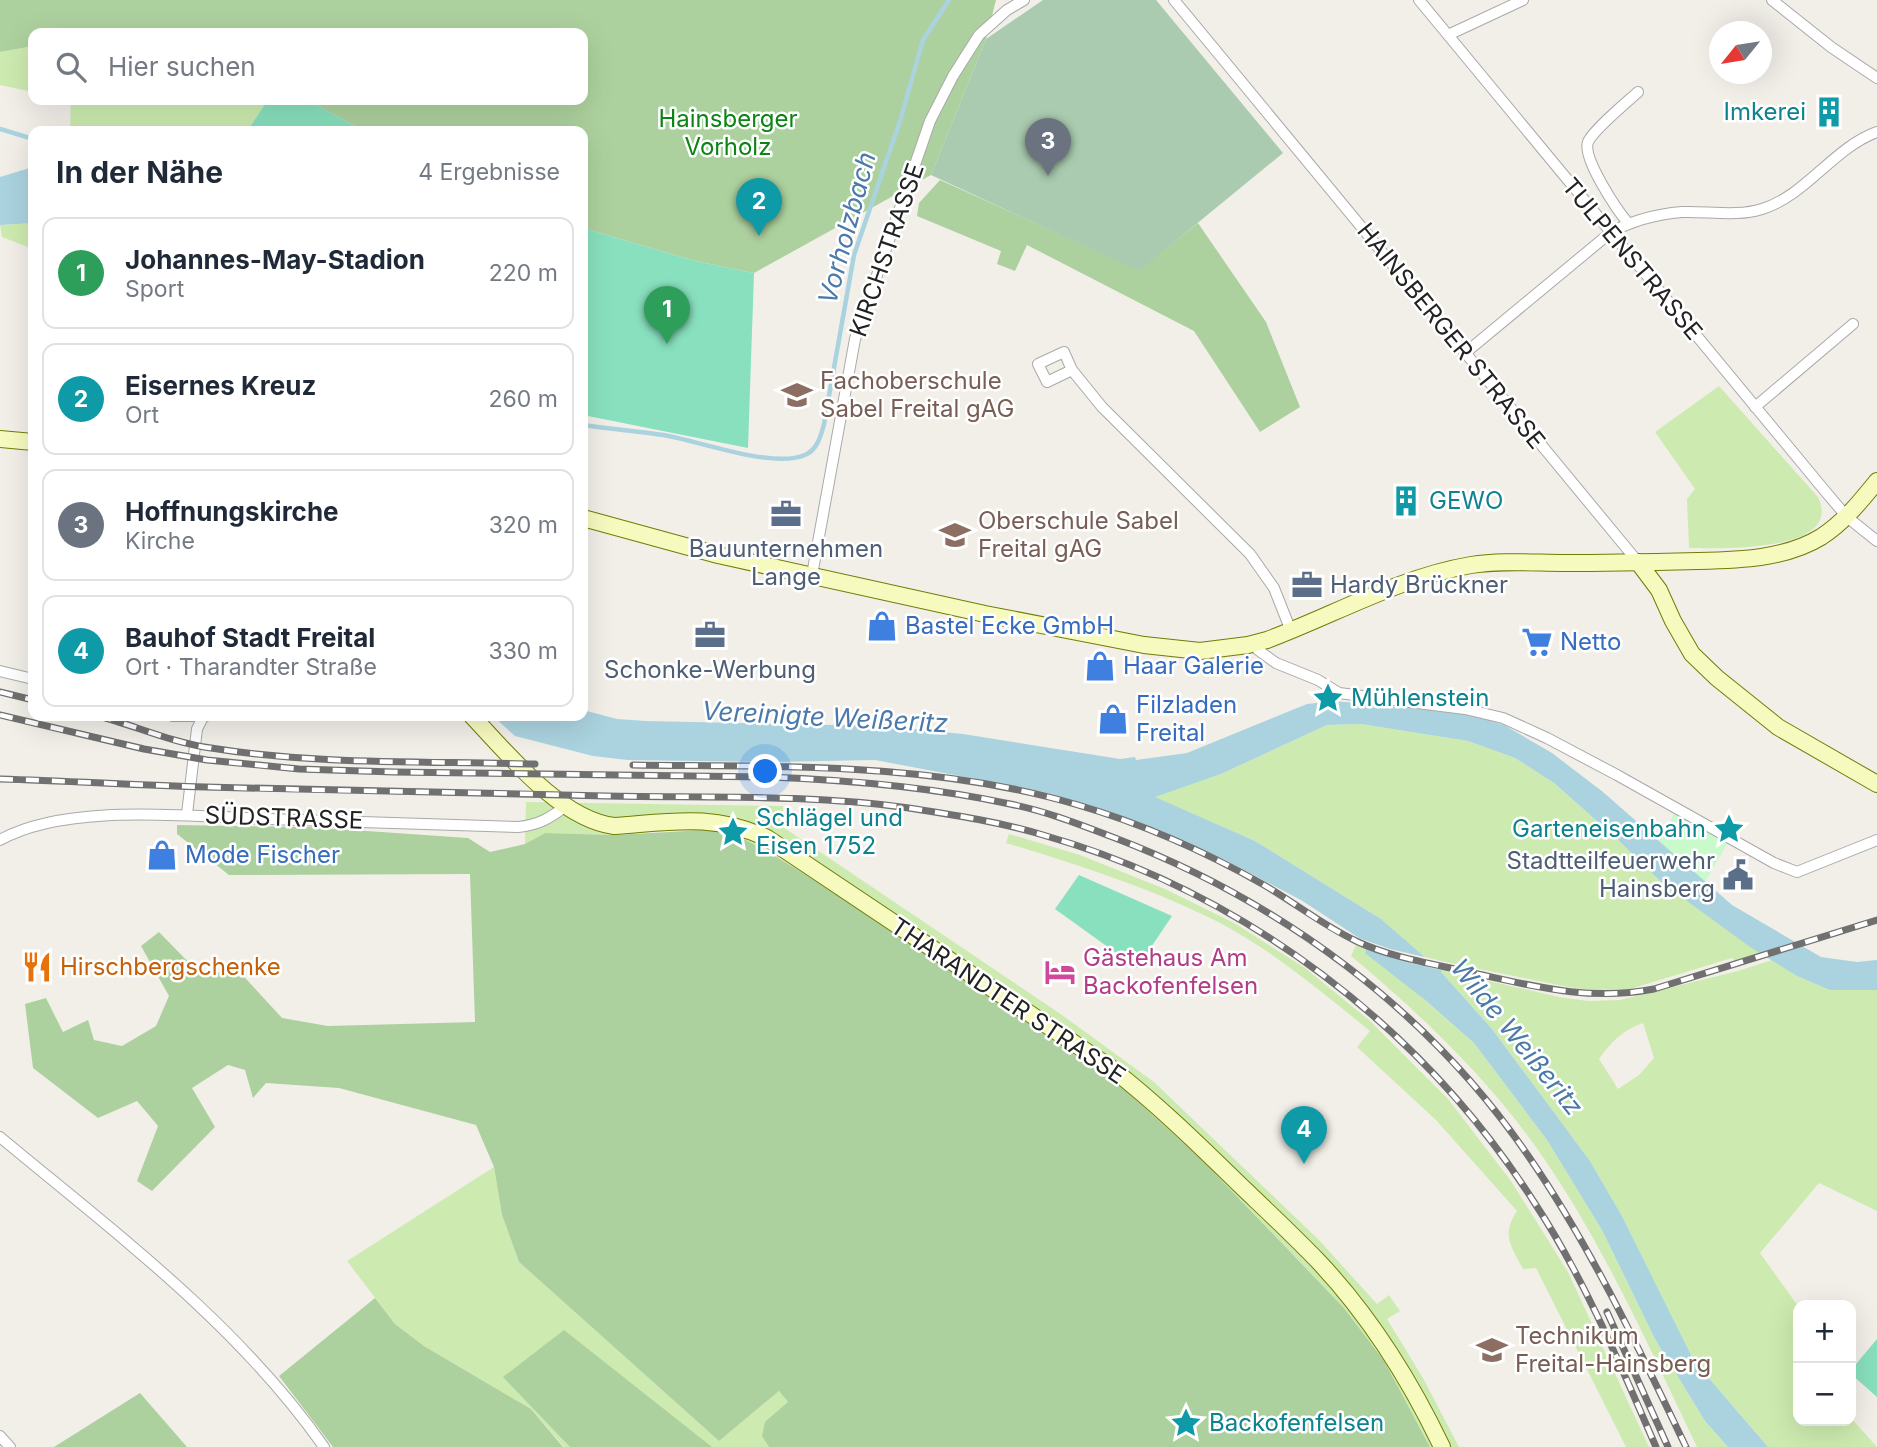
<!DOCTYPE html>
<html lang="de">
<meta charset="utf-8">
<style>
body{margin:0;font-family:Inter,sans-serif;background:#f6f6f7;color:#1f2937}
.controls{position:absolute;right:21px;bottom:21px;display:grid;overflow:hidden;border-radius:14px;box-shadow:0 7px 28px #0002}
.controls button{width:63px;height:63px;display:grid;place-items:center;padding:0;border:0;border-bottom:2px solid #e0e1e3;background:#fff;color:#1f2937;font:35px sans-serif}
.compass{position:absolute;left:1709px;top:21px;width:63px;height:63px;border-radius:50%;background:#fff;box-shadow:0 7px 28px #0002;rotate:240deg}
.you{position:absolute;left:766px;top:772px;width:24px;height:24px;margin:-18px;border:5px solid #fff;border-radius:50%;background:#1a73e8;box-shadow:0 0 0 10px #1a73e833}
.badge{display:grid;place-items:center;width:46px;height:46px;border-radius:50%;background:#d40000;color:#fff;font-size:23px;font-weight:700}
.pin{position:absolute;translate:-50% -58px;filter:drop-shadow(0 2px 4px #0008)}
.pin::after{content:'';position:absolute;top:37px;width:24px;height:21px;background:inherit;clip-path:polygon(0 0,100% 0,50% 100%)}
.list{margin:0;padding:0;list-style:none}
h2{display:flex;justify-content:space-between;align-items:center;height:91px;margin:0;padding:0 28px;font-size:30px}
h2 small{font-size:23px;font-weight:400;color:#747a83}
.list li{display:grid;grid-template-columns:46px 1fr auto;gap:21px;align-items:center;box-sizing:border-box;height:112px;margin:0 14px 14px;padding:0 14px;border:2px solid #e0e1e3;border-radius:14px}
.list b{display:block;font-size:26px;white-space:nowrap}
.list p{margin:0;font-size:23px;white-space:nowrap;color:#747a83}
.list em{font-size:23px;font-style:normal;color:#747a83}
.icon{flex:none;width:38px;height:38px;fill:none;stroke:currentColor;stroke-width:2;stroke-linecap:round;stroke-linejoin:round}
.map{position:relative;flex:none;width:1877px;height:1447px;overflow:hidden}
.search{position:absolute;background:#fff;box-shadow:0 7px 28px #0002;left:28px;top:28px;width:560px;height:77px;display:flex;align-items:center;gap:18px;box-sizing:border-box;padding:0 24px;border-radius:14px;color:#747a83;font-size:26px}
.panel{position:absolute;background:#fff;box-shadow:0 7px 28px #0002;left:28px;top:126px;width:560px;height:595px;border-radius:14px}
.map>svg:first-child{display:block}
.grass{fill:#cdebb0;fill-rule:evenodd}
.forest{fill:#add19e}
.cemetery{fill:#aacbaf}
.park{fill:#c8facc}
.pitch{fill:#88e0be}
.water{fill:#aad3df}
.pier{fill:#f2efe9}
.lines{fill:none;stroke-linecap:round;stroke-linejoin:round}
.stream{stroke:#aad3df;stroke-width:4.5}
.street-casing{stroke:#a9a9a9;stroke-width:12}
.secondary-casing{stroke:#707d05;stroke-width:18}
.street{stroke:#fff;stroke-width:10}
.secondary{stroke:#f7fabf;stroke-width:16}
.rail-casing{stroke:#707070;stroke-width:7}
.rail{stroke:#fff;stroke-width:4.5;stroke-dasharray:13;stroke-linecap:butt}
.labels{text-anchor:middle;stroke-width:5;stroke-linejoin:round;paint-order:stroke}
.culture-label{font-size:24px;fill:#0d838f;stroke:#fff;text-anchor:start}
.park-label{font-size:24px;fill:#0c8416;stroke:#fff}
.street-label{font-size:24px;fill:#222;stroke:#fff}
.education-label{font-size:24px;fill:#785e54;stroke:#fff;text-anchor:start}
.service-label{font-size:24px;fill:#4e5e75;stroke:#fff}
.shop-label{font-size:24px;fill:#366cbe;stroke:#fff;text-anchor:start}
.hotel-label{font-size:24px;fill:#b23c85;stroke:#fff;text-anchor:start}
.food-label{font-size:24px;fill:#c56008;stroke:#fff;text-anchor:start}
.water-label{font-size:26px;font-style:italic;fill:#4a7aab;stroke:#fff}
</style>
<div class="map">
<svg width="1877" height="1447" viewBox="0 0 1877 1447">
<rect width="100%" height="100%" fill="#f2efe9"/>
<!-- grass -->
<g class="grass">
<path d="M33,46v46l-33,-7v-33z"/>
<path d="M71,100h197l-21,31h-177z"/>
<path d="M33,223v26l-31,-12 -2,-12z"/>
<path d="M1719,386l99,111c27,57 -102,51 -129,51l-2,-49 8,-10 -40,-57z"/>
<path d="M1361,724l107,17 47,17 39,25 61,54 46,45 100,71 -26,8 -3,-3 -102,31 -42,1 -25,-4 -137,-28 -45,-39 -126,-78 -101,-44 67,-23 106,-49z"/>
<path d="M526,802l257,4v21l279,188 92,67 165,158 58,64 12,-9 11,16 -13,8 36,59 36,69h-29c-25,-48 -53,-97 -86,-139l-142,-148 -78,-71 -260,-178 -97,-60 -34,-17 -55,-4 -64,5 -69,-2 -20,11z"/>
<path d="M1009,834l71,21 85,34 71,35 69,44 64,52 79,79 63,82 57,91 81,175h-23l-90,-179 -13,1c-12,-23 -22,-34 -6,-58l-81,-91 -79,-73 13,-16c-47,-38 -94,-78 -148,-107 -68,-35 -143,-59 -216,-81z"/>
<path d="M1356,945l10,4 108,94 73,97 55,90 53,109 50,82 23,26h-31c-46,-96 -92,-199 -152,-287 -53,-78 -122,-144 -194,-204z"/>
<path d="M1772,960l25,16 33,14h47v221l-58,-28 -59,70 38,53v115h53v-3l26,29h-109l-74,-86 -72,-145 -32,-55 -98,-132 -51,-57v-2l118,27 29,4 32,-1 118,-29zM1643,1023l11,35 -15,17 -21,14 -19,-30c13,-18 23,-28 44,-36z"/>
<path d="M494,1167l8,48 17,47 200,179 60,-50 9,11 -25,34 6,11h-205l-33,-38 -107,-63 -29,-22 -48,-63z"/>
</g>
<!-- forest -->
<g class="forest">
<path d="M0,0h996l-10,39 -55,136 -177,98 -59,-12 -112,-33v-97h-219l-57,-31h276v-67h-550v13l-33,6z"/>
<path d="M940,180l199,90 59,-47 68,99 34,85 -40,25 -66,-101 -167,-86 -12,26 -18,-7 4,-13 -84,-35 2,-13z"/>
<path d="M177,825l132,2 159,11 22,14 35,-8 20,-11 69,2 91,-5 29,4 33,17 97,60 260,178 78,71 142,148 40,53 46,86h-661l-7,-11 3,-14 23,-20 -9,-11 -60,50 -200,-179 -17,-47 -8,-48 -18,-42 -137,-37 -73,-5 -13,15 -8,-28 -17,-5 -36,23 23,39 -63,64 -15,-10 21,-55 -21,-25 -39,17 -65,-50 -8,-64 21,-6 17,34 25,-12 6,20 28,6 34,-20 13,-30 -28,-50 18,-14 41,42 38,-4 44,48 46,8 147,-4 -5,-148 -241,1 -52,-41z"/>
<path d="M375,1298l20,26 29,22 107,63 32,38h-230l-54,-71z"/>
<path d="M564,1330l148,117h-142l-67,-70z"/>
<path d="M140,1393l47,54h-133z"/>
</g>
<!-- cemetery -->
<path class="cemetery" d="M1043,0h113l127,153 -144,118 -208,-96 55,-136z"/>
<!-- park -->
<path class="park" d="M1674,813l53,31 -22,38 -47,-42 9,-11z"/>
<!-- pitch -->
<g class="pitch">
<path d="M268,100h39l57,31h-117z"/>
<path d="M583,228l112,33 59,12 -6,175 -165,-33z"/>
<path d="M1079,875l93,41 -35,52 -82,-59z"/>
<path d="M1877,1339v58l-26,-23v-4z"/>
</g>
<!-- water -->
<g class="water">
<path d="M33,167v56l-33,2v-48z"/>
<path d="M1333,701l111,9 33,6 27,9 48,28 51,39 129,113 89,52 36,5 20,-2v30h-47l-33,-14 -47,-29 -89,-65 -46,-45 -61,-54 -39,-25 -47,-17 -107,-17 -34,1 -106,49 -66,23 100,44 126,78 45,39 16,3 -1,11 51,57 98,132 32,55 72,145 74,86h-40l-23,-26 -50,-82 -53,-109 -55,-90 -73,-97 -49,-43 -60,-47 1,-4 -10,-4 3,-7 -58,-38 -78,-41 -115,-48 -64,-19 -169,-32 -105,2 -142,-2 -35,-4 -78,-20 -22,-20h90v-6l34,9 29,2 238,5 79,8 157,25 15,-2 1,3 51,-7 120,-49z"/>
</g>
<!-- pier -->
<path class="pier" d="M1359,938l31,11 52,12 -1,9 -35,-8 -49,-17z"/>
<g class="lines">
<!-- stream -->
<g class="stream">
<path d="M0,129l33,10"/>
<path d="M583,425c26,4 54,6 80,10 37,6 110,34 142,20 12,-5 16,-19 19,-31l30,-169 47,-137 22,-78 26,-40"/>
</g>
<!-- street casing -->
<g class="street-casing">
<g id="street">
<path d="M1174,0l464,562"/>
<path d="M1419,0l406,491 22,26 30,24"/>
<path d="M1772,0l59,47 46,31"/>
<path d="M1448,35l75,-35"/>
<path d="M1628,223c-11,-13 -46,-65 -40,-81 5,-12 39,-40 50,-50"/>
<path d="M1464,354l146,-121c21,-12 48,-19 72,-21 26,-1 55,5 80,-3 45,-14 71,-61 115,-77"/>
<path d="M1072,370l-25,12 -9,-18 26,-12 8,18 30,37 148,147 24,34 17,43"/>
<path d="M1755,407l98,-83"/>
<path d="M812,575l43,-236 75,-218 23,-45 26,-41 28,-25 17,-10"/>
<path d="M1254,644l4,6 18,13 42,17 21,13 126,16 38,9 44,20 70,37 157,88 23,9 80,-32"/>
<path d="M0,671l33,8"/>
<path d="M172,716h34"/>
<path d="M187,814l10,-85 6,-12"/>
<path d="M0,840c67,-38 191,-23 268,-21 83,3 167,5 250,8 21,-2 32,-9 48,-21"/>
<path d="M0,1137c114,95 238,187 324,310"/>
<path d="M0,1436l10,11"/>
</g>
</g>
<!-- secondary casing -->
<g class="secondary-casing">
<g id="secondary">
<path d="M0,439l33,3"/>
<path d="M583,518l135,37 267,59 159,31 56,6 48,-6 19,-5c67,-25 133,-63 204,-75 31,-5 63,-2 95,-2 44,0 88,-1 132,-2 41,-1 87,-2 123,-24 23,-15 39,-35 56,-56"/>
<path d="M1638,562l21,28 14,31 19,33 25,24 61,49 99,57"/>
<path d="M472,716c36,38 88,103 142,110 57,-4 99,-13 153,12l344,230c45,35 86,75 127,115 27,26 54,51 80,78 51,54 92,119 124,186"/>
</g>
</g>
<!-- street -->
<use href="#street" class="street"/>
<!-- secondary -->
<use href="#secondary" class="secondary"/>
<!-- rail casing -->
<g class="rail-casing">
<g id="rail">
<path d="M0,692l33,8"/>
<path d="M0,715l144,34 63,11 92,9 95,3 374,5c81,3 163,10 242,27 36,7 71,21 105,34 165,63 314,172 414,319 62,90 110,192 157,290"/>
<path d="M99,716c37,10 74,27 112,32 106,17 216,13 324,16"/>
<path d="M633,765c149,2 300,-3 445,40 65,19 128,47 186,80 31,18 60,41 92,56 34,16 72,22 108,30 66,14 122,31 190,18l223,-69"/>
<path d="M0,779c68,2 137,6 205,8 134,4 268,5 401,9 101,2 202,-2 303,12 45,7 91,14 134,27 201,57 379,192 491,367 50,76 86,162 122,245"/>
<path d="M1607,1312l61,135"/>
</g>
</g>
<!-- rail -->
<use href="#rail" class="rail"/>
</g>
<!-- icons -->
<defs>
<g id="building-bare" transform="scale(2.415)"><path d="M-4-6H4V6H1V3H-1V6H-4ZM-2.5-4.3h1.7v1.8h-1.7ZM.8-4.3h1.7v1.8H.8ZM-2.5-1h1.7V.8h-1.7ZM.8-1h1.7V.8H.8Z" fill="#0f9aa8" stroke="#fff" stroke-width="2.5" paint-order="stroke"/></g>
<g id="university-bare" transform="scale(2.415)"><path d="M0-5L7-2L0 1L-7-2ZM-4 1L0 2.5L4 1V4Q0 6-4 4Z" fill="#8d6e63" stroke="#fff" stroke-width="2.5" paint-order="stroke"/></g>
<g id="office-bare" transform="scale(2.415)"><path d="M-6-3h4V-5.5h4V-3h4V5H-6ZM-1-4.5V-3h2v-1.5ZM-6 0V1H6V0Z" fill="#5c6f8a" stroke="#fff" stroke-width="2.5" paint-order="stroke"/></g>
<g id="school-bare" transform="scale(2.415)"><path d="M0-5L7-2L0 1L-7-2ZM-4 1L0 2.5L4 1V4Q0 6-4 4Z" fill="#8d6e63" stroke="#fff" stroke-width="2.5" paint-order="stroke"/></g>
<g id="shop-bare" transform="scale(2.415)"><path d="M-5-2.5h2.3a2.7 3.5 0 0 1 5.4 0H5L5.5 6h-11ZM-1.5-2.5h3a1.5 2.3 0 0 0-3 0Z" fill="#3f7fe0" stroke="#fff" stroke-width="2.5" paint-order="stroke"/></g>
<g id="supermarket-bare" transform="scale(2.415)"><path d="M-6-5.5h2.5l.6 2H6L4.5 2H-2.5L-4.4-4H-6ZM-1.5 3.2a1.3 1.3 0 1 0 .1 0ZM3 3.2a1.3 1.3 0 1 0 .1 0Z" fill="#3f7fe0" stroke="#fff" stroke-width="2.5" paint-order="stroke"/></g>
<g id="sight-bare" transform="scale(2.415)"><path d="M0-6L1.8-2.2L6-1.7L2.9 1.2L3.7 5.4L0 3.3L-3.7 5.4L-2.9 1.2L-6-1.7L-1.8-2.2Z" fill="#0f9aa8" stroke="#fff" stroke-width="2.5" paint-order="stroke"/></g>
<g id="civic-bare" transform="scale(2.415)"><path d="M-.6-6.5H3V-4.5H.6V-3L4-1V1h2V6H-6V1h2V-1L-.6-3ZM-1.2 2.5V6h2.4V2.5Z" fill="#5c6f8a" stroke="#fff" stroke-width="2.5" paint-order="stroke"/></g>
<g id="restaurant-bare" transform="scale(2.415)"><path d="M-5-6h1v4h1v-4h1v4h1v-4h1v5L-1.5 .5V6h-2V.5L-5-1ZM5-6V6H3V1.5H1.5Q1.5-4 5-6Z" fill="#e8710a" stroke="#fff" stroke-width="2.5" paint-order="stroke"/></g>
<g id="hotel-bare" transform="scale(2.415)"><path d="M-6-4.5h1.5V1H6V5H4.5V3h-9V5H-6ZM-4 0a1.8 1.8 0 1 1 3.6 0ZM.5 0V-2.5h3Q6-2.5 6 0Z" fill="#d1479c" stroke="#fff" stroke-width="2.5" paint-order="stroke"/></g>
</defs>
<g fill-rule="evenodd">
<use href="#building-bare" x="1829" y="112"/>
<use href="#university-bare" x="797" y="395"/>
<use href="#building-bare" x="1406" y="501"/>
<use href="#office-bare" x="786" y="514"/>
<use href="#school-bare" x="955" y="535"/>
<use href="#office-bare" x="1307" y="585"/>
<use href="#shop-bare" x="882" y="626"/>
<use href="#office-bare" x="710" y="635"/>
<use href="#supermarket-bare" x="1537" y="642"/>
<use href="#shop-bare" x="1100" y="666"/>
<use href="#sight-bare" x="1328" y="698"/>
<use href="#shop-bare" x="1113" y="719"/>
<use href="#sight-bare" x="1729" y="829"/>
<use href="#sight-bare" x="733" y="832"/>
<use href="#shop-bare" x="162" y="855"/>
<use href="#civic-bare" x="1738" y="875"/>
<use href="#restaurant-bare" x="37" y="967"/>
<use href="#hotel-bare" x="1060" y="972"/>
<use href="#university-bare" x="1492" y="1350"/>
<use href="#sight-bare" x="1186" y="1423"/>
</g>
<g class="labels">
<!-- culture labels -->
<g class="culture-label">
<text x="1806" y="120" text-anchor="end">Imkerei</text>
<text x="1429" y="509">GEWO</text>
<text x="1351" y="706">Mühlenstein</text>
<text x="756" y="826">Schlägel und<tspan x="756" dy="28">Eisen 1752</tspan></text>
<text x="1706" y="837" text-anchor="end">Garteneisenbahn</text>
<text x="1209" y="1431">Backofenfelsen</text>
</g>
<!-- park labels -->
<g class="park-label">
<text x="728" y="127">Hainsberger<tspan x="728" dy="28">Vorholz</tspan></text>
</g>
<!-- street labels -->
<g class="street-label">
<text transform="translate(887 250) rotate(-71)" y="8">KIRCHSTRASSE</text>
<text transform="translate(1632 259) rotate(50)" y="8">TULPENSTRASSE</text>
<text transform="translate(1451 336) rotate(51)" y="8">HAINSBERGER STRASSE</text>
<text transform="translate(284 818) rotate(2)" y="8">SÜDSTRASSE</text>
<text transform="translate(1008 1001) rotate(34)" y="8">THARANDTER STRASSE</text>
</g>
<!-- education labels -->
<g class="education-label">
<text x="820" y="389">Fachoberschule<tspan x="820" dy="28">Sabel Freital gAG</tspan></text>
<text x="978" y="529">Oberschule Sabel<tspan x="978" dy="28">Freital gAG</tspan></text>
<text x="1515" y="1344">Technikum<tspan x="1515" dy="28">Freital-Hainsberg</tspan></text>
</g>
<!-- service labels -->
<g class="service-label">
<text x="786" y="557">Bauunternehmen<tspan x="786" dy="28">Lange</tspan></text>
<text x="1330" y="593" text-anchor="start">Hardy Brückner</text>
<text x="710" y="678">Schonke-Werbung</text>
<text x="1715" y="869" text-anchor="end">Stadtteilfeuerwehr<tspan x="1715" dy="28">Hainsberg</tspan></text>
</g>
<!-- shop labels -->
<g class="shop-label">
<text x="905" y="634">Bastel Ecke GmbH</text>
<text x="1560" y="650">Netto</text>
<text x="1123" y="674">Haar Galerie</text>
<text x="1136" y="713">Filzladen<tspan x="1136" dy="28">Freital</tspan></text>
<text x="185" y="863">Mode Fischer</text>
</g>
<!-- hotel labels -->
<g class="hotel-label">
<text x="1083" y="966">Gästehaus Am<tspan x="1083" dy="28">Backofenfelsen</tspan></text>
</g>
<!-- food labels -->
<g class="food-label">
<text x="60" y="975">Hirschbergschenke</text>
</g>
<!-- water labels -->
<g class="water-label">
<text transform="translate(847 228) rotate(-75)" y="9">Vorholzbach</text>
<text transform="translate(825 717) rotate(3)" y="9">Vereinigte Weißeritz</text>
<text transform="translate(1517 1037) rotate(51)" y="9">Wilde Weißeritz</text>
</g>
</g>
</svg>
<div class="controls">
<button>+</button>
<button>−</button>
</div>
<svg class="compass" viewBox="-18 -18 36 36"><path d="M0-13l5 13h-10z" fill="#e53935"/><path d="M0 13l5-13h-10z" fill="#747a83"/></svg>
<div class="you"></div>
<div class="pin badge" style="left:667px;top:344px;background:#2e9e5b">1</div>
<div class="pin badge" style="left:759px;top:236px;background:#0f9aa8">2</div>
<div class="pin badge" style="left:1048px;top:176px;background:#6b7280">3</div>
<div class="pin badge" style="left:1304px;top:1164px;background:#0f9aa8">4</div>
<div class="search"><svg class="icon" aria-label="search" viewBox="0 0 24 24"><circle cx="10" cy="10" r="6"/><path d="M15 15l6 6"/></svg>Hier suchen</div>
<section class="panel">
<h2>In der Nähe<small>4 Ergebnisse</small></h2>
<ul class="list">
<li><span class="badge" style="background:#2e9e5b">1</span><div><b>Johannes-May-Stadion</b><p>Sport</p></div><em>220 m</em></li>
<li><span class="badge" style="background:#0f9aa8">2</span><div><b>Eisernes Kreuz</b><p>Ort</p></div><em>260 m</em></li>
<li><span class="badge" style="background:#6b7280">3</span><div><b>Hoffnungskirche</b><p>Kirche</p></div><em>320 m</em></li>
<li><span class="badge" style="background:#0f9aa8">4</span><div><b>Bauhof Stadt Freital</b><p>Ort · Tharandter Straße</p></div><em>330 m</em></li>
</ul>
</section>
</div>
